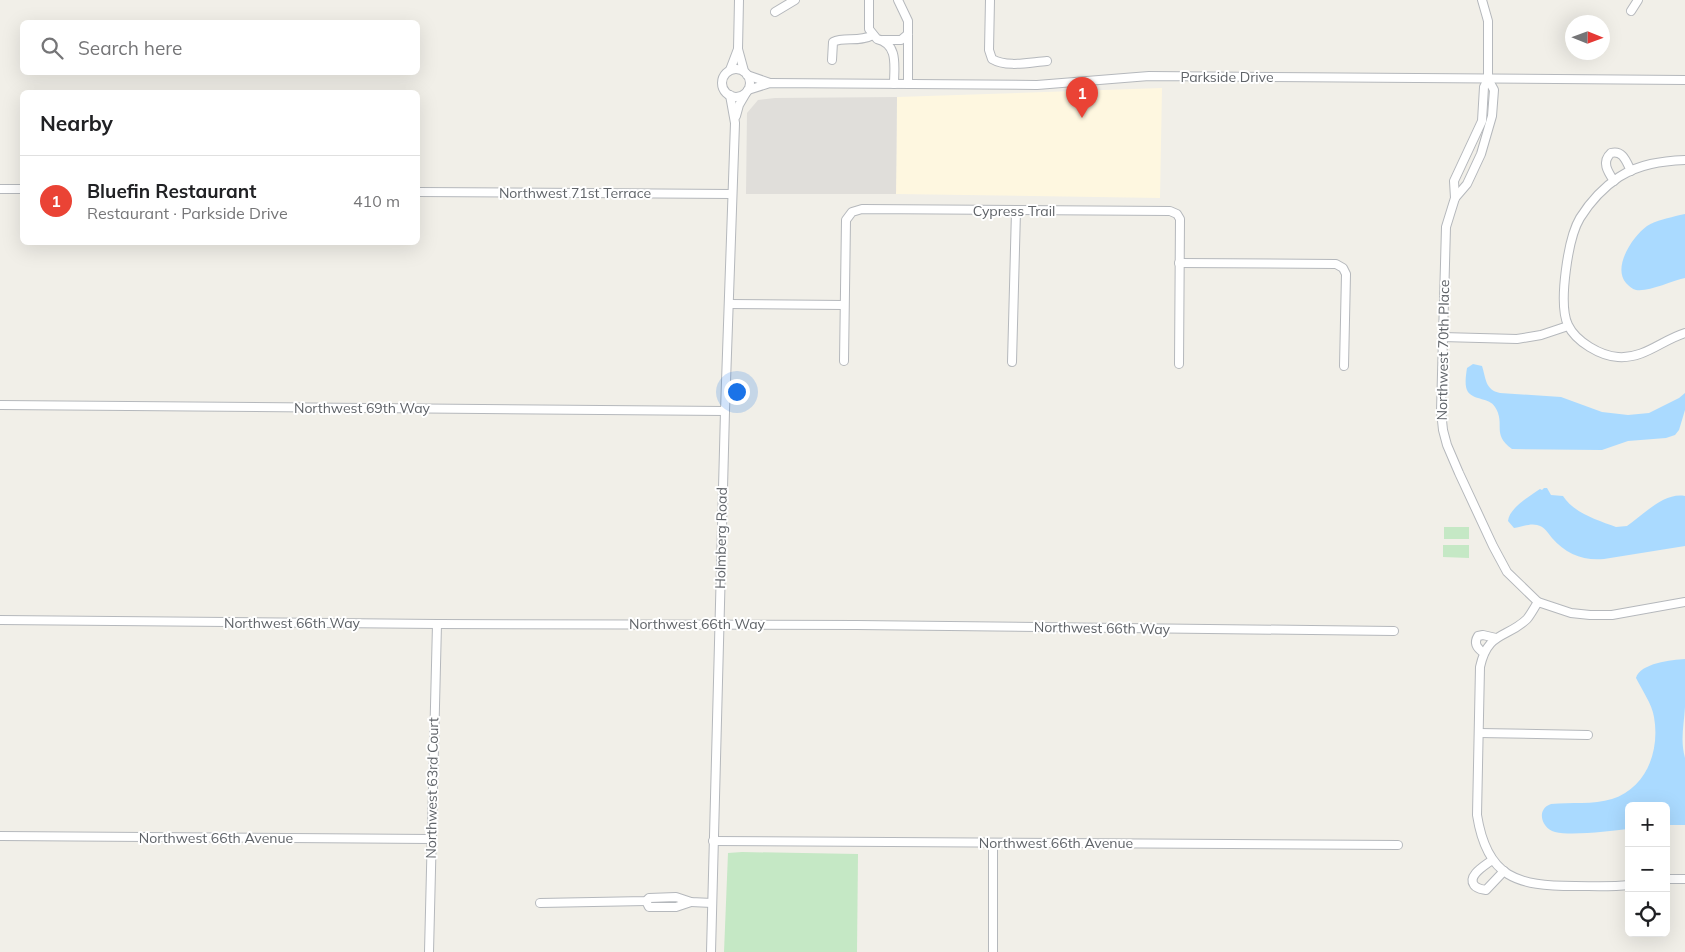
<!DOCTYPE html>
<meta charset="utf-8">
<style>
body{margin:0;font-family:Mulish,sans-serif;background:#f2f2f2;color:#202124}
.controls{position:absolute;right:15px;bottom:15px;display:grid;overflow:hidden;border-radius:8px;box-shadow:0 5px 20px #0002}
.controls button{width:45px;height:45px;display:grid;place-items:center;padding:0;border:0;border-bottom:1px solid #e0e0e0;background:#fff;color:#202124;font:25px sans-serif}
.compass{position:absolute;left:1565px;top:15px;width:45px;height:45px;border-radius:50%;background:#fff;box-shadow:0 5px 20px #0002;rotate:91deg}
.you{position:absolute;left:736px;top:391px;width:18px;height:18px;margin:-12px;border:4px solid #fff;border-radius:50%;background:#1a73e8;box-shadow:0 0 0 8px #1a73e833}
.badge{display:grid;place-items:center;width:32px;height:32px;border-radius:50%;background:#ea4335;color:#fff;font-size:16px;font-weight:700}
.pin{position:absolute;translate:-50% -41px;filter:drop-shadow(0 1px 2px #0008)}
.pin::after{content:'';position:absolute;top:26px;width:18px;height:15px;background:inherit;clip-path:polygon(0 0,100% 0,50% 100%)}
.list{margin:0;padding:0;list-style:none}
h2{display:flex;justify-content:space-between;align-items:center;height:65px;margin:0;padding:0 20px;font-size:21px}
h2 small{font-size:16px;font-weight:400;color:#757577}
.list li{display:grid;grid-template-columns:32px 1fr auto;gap:15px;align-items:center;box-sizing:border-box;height:90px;padding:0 20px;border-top:1px solid #e0e0e0}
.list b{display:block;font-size:19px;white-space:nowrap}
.list p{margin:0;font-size:16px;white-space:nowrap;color:#757577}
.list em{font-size:16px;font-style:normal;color:#757577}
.icon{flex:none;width:28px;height:28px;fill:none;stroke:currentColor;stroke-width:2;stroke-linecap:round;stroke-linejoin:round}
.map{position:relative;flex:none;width:1685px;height:952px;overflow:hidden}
.search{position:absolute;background:#fff;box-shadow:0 5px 20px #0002;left:20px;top:20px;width:400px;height:55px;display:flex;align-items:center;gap:12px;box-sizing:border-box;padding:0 18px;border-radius:8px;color:#757577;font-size:19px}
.panel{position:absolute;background:#fff;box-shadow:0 5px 20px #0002;left:20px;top:90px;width:400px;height:155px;border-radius:8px}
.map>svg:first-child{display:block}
.commercial{fill:#fef7e0}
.industrial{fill:#e0deda}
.green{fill:#c5e8c5}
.water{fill:#aadaff}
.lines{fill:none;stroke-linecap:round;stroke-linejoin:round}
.minor-casing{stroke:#b5b8bc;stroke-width:10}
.minor{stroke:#fff;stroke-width:8}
.labels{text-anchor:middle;stroke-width:4;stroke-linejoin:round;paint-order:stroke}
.street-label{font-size:14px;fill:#5f6368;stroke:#fff}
</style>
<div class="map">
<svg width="1685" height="952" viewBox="0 0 1685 952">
<rect width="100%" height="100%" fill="#f1efe8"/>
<!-- commercial -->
<path class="commercial" d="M1162,88l-2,110 -264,-4 1,-97z"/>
<!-- industrial -->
<path class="industrial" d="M897,97l-1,97h-150l1,-81 11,-13 17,-2z"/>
<!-- green -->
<g class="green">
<rect x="1444" y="527" width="25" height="12"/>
<path d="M1443,545h26v13l-26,-1z"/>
<path d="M742,852l116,2 -1,98h-133l4,-99z"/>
</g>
<!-- water -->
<g class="water">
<path d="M1685,214v64c-14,3 -36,14 -49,12 -4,-1 -7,-4 -10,-7 -14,-16 7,-47 21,-57 9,-6 22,-8 33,-11z"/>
<path d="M1473,364l9,2c4,12 3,24 18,27l61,4 41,15 26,3 21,-2 30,-15 6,-5v17l-6,20 -4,5 -9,3 -38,3 -26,9 -90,-1c-21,-15 -6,-25 -17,-42 -6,-10 -20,-6 -27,-15 -4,-6 -2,-17 -1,-24z"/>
<path d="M1544,488h3l4,7 12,1c11,17 34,24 53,31l11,-1c16,-11 37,-34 58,-30v50l-81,13c-21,2 -38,-5 -52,-21 -4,-5 -8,-12 -15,-13 -7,-2 -15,2 -23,3l-6,-7c1,-13 22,-25 32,-32l2,1z"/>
<path d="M1685,659c0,16 0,32 0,48 -1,18 -5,33 0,51v67h-19v-19h-37v23c-19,2 -57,7 -74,3 -14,-4 -19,-23 -4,-28 20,-2 42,1 61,-5 35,-11 48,-49 42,-82 -2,-13 -12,-27 -18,-39 4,-15 36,-18 49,-19z"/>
</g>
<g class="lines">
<!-- minor casing -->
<g class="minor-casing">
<g id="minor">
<path d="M739,0l-1,49 6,22"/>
<path d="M869,0v29l8,10c22,5 17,28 17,45"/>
<path d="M898,0l10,21v63"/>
<path d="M990,0l-1,50 3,9c15,9 39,3 55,2"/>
<path d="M1631,11l7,-11"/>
<path d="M775,12l20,-12"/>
<path d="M883,40h18l7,-6"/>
<path d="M832,60l1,-18c12,-6 25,1 40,-7"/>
<circle cx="736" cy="83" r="14"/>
<path d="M730,70l8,-21"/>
<path d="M747,75l23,8"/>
<path d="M1488,79l6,11 -2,26 -11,38 -14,30 -12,14 -9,29 -5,184 2,19 4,15 12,28 34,73 14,26 31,30 33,11 19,2h22l73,-13"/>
<path d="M748,90l22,-7 267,2 112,-9 536,4"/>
<path d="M736,116l3,-11 7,-12"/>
<path d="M1685,160c-23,1 -46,4 -66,17 -15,10 -29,25 -39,41 -12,20 -22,86 -12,107 8,17 33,31 50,32 26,2 44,-17 67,-24"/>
<path d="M1614,181c-6,-9 -13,-19 -3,-28 12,-3 15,8 20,18"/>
<path d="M0,189h22"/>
<path d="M418,192l314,2"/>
<path d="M1455,198l-1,-17 28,-60 2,-34 4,-8v-58l-6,-21"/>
<path d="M1179,263l157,1 7,4 3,6 -2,92"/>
<path d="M729,304l115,1"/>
<path d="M1442,337l75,2 24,-4 27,-9"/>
<path d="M844,361l2,-141 6,-8 10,-3 308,2 7,3 3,5 -1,145"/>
<path d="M1012,362l4,-151"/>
<path d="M0,405l725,6"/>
<path d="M1538,602c-4,6 -7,12 -11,17 -21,20 -39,12 -47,48l-3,148c10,63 40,71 98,71 18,0 36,1 54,-1"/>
<path d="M0,620l437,4 420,1 537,6"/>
<path d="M1484,653c-6,-4 -11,-9 -6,-17l5,-1 13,3"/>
<path d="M1479,733l109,2"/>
<path d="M0,836l431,3"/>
<path d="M713,841l685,4"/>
<path d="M1492,860c-6,5 -25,15 -18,25 3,4 7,4 12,5l18,-19"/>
<path d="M1666,879h19"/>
<path d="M646,901l3,6h27l15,-5"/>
<path d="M540,903l106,-2 3,-3 27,-1 15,5 21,1"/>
<path d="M429,952l8,-328"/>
<path d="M711,952l14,-541 10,-288 -5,-28"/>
<path d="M993,952v-109"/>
</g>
</g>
<!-- minor -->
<use href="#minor" class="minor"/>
</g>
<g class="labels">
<!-- street labels -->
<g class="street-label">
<text x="1227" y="82">Parkside Drive</text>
<text x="575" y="198">Northwest 71st Terrace</text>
<text x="1014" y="216">Cypress Trail</text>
<text transform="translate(1443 350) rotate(-89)" y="5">Northwest 70th Place</text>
<text x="362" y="413">Northwest 69th Way</text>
<text transform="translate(721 538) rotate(-89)" y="5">Holmberg Road</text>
<text x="292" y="628">Northwest 66th Way</text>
<text x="697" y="629">Northwest 66th Way</text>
<text transform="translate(1102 628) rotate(1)" y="5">Northwest 66th Way</text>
<text transform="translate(432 788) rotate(-89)" y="5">Northwest 63rd Court</text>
<text x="216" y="843">Northwest 66th Avenue</text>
<text x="1056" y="848">Northwest 66th Avenue</text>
</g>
</g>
</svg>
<div class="controls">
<button>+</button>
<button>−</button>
<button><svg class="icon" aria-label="locate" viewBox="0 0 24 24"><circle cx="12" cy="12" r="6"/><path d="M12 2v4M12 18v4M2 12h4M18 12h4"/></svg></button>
</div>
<svg class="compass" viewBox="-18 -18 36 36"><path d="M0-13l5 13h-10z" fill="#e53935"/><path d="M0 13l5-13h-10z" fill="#757577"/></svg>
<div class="you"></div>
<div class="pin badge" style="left:1082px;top:118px">1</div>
<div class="search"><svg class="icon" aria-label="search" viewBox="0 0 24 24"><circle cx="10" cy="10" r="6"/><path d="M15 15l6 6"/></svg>Search here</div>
<section class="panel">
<h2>Nearby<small></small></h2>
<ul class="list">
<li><span class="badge">1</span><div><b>Bluefin Restaurant</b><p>Restaurant · Parkside Drive</p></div><em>410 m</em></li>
</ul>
</section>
</div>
